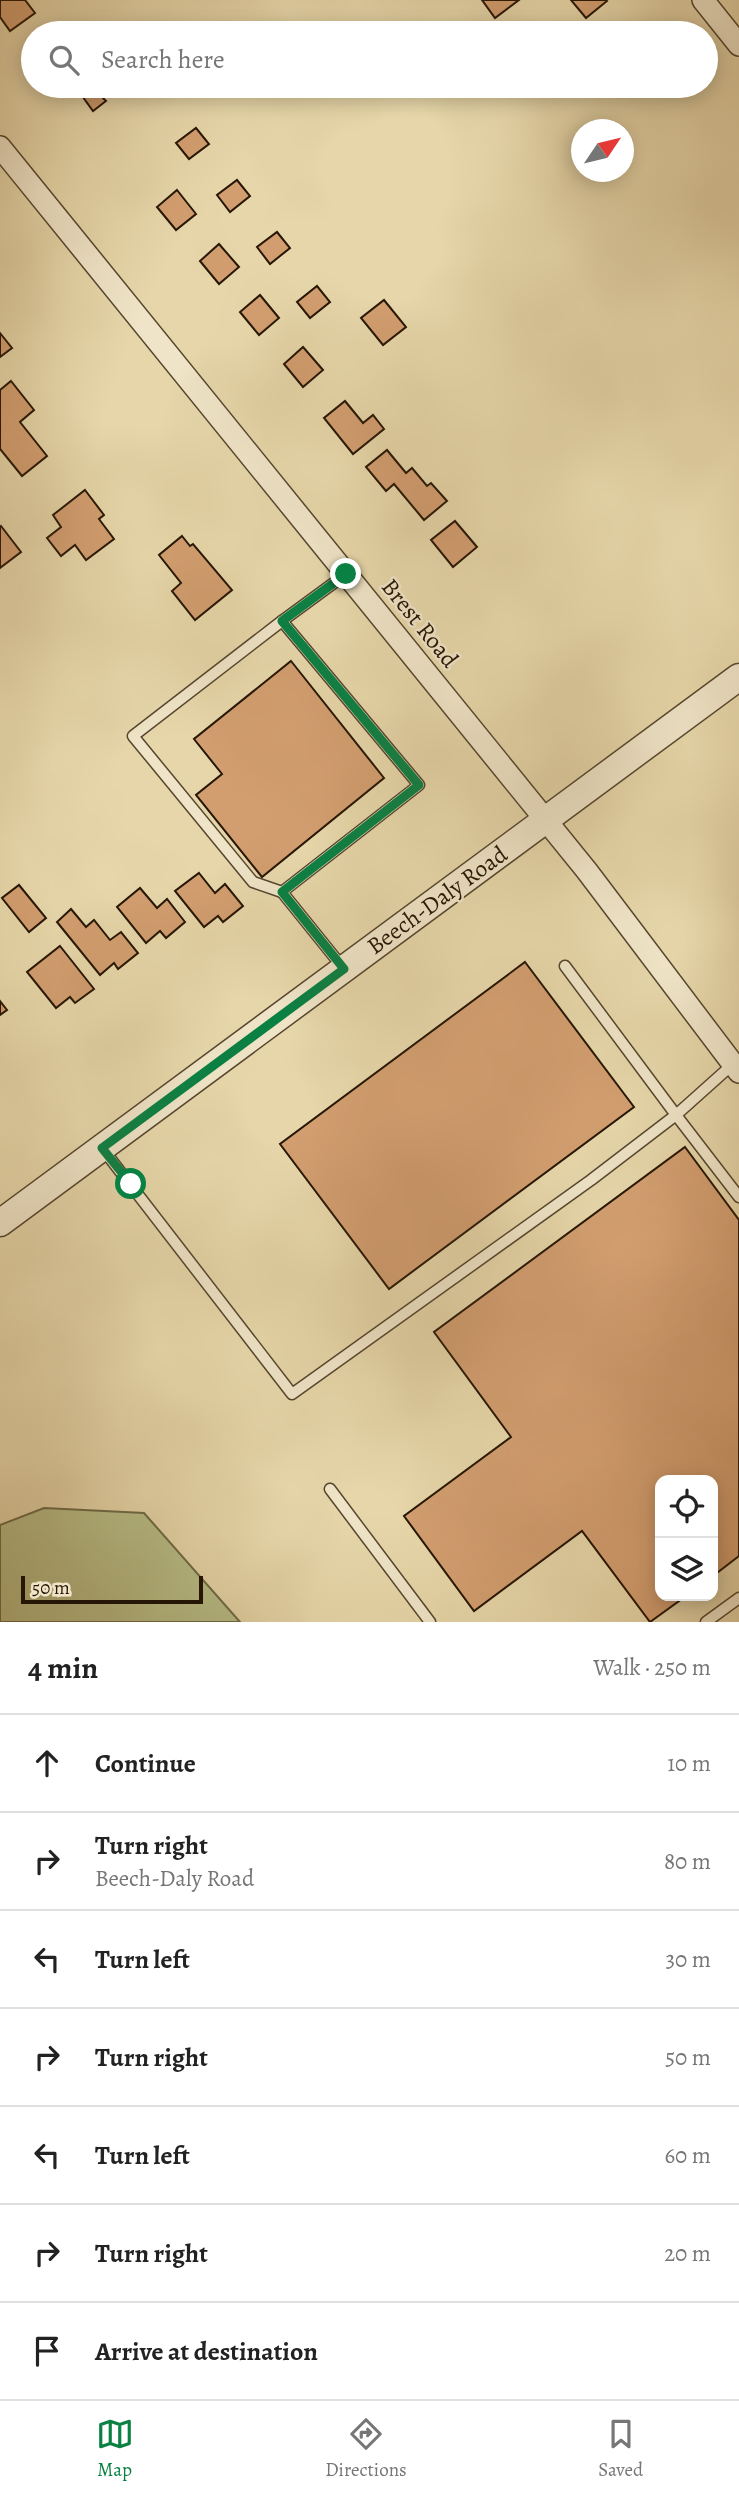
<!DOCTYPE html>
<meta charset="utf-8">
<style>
body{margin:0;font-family:Alegreya,serif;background:#f2f2f2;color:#222}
.controls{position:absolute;right:21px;bottom:21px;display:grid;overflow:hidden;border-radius:14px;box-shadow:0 4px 18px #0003}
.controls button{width:63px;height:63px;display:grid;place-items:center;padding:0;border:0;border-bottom:2px solid #e0e0e0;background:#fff;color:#222;font:35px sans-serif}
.compass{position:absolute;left:571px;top:119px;width:63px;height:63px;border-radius:50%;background:#fff;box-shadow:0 4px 18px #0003;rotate:55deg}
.scale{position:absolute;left:21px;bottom:18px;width:182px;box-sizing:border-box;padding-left:7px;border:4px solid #261605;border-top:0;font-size:19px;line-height:24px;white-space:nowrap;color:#261605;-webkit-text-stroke:5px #efe4c7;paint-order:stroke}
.stop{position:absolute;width:21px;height:21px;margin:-16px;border:5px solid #0b8043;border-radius:50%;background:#fff}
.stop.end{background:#0b8043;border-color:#fff;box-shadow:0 2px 7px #0008}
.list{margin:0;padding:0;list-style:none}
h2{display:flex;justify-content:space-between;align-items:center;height:91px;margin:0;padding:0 28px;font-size:30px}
h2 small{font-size:23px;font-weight:400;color:#767676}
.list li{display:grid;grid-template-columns:46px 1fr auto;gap:21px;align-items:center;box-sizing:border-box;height:98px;padding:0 28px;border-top:2px solid #e0e0e0}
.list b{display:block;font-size:26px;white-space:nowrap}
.list p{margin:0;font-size:23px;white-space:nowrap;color:#767676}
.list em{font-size:23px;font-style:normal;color:#767676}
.icon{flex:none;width:38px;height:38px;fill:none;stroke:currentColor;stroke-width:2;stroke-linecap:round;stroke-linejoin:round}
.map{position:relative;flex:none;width:739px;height:1622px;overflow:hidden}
.search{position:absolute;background:#fff;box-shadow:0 4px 18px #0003;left:21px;right:21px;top:21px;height:77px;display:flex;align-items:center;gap:18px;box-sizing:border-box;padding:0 24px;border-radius:38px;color:#767676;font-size:26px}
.sheet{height:777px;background:#fff}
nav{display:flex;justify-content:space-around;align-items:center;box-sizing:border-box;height:98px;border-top:2px solid #e0e0e0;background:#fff;font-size:19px;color:#767676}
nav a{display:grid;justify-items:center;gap:4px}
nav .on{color:#0b8043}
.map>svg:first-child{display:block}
.green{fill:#b7bd87;stroke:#6e6a46;stroke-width:2}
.building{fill:#d29e70;stroke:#261605;stroke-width:2}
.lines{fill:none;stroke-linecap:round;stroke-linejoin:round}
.service-casing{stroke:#56462e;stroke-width:13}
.minor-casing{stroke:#56462e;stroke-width:24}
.tertiary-casing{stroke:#56462e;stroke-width:29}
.service{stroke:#efe4c7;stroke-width:10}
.minor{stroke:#efe4c7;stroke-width:21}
.tertiary{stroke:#efe4c7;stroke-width:26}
.route{stroke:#0b8043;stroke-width:9}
.labels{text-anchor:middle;stroke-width:5;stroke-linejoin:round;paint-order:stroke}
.street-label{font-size:24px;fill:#261605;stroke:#efe4c7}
</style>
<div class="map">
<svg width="739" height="1622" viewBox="0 0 739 1622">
<rect width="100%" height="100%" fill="#e6d6a9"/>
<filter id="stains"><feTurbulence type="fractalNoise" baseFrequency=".00286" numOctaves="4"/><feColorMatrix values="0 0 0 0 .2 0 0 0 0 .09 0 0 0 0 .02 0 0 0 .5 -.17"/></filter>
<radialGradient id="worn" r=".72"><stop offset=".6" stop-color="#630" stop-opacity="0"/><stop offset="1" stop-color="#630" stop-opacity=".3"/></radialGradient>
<!-- green -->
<path class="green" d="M44,1508l100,5 96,109h-240v-97z"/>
<!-- building -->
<g class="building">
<path d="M0,0h25l10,13 -25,18 -10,-14z"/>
<path d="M482,0h37l-24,18z"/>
<path d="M571,0h35l1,1 -21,17z"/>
<path d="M75,86h43l-15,12 3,3 -13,10z"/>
<path d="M196,128l13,16 -20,15 -13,-16z"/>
<path d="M237,180l13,16 -20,16 -13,-17z"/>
<path d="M177,190l19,24 -20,16 -19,-23z"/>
<path d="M277,232l13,16 -20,16 -13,-17z"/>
<path d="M219,244l20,23 -20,17 -19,-23z"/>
<path d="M317,286l13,16 -20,16 -13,-16z"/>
<path d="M260,295l19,23 -20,17 -19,-23z"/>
<path d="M384,300l22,27 -23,18 -22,-27z"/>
<path d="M0,333l12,15 -12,9z"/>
<path d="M303,347l20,23 -20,17 -19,-23z"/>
<path d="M11,381l23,29 -14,12 27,34 -25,20 -22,-27v-59z"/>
<path d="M345,401l18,22 10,-8 11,14 -31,25 -29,-36z"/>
<path d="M387,450l19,23 6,-5 15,18 4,-3 16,18 -23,19 -30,-36 -8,7 -20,-24z"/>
<path d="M85,490l19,25 -5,4 15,20 -28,21 -11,-15 -14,11 -14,-18 14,-11 -8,-12z"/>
<path d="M455,521l22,26 -24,20 -22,-27z"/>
<path d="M1,526l20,26 -21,16v-41z"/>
<path d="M182,536l8,10 3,-2 39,46 -37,30 -23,-29 9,-8 -22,-28z"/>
<path d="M291,661l93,117 -122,99 -66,-82 26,-21 -28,-35z"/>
<path d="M199,873l16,20 10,-9 18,22 -20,16 -5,-6 -14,11 -29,-36z"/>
<path d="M19,885l27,33 -17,14 -27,-34z"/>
<path d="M140,888l17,20 10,-9 18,23 -19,16 -6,-7 -14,12 -29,-36z"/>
<path d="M71,909l15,18 8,-7 16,20 11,-8 17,21 -20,16 -4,-6 -14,12 -43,-53z"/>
<path d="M60,946l34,43 -19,14 -5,-6 -14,11 -29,-36z"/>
<path d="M525,962l109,145 -245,182 -109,-145z"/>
<path d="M0,1001l7,9 -7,5z"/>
<path d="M685,1147l54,73v336l-26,20v-96h-53v116h26l-36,26 -68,-91 -108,80 -70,-95 107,-79 -77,-105z"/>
</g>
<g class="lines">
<!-- service casing -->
<g class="service-casing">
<g id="service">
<path d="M282,621l-149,115 120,146 29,10"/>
<path d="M565,966l111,149 57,-51"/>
<path d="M344,969l-62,-77 137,-107 -137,-164 64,-47"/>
<path d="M102,1148l190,246 299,-214 85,-65 63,82"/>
<path d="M330,1489l100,133"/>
<path d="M706,1622l33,-24"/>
</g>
</g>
<!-- minor casing -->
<g class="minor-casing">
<g id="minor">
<path d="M703,0l36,45"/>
<path d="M0,147l587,724 152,201"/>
</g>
</g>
<!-- tertiary casing -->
<g class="tertiary-casing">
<path id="tertiary" d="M0,1223l739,-546"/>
</g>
<!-- service -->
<use href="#service" class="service"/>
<!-- minor -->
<use href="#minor" class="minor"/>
<!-- tertiary -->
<use href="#tertiary" class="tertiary"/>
</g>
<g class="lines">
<!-- route -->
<path class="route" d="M131,1184l-29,-36 242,-179 -62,-77 137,-107 -137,-164 64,-47"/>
</g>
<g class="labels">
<!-- street labels -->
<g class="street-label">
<text transform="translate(420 623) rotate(51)" y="8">Brest Road</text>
<text transform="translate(437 900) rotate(-36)" y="8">Beech-Daly Road</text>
</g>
</g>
<rect width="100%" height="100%" filter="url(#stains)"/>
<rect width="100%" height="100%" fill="url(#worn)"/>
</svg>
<div class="controls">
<button><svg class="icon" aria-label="locate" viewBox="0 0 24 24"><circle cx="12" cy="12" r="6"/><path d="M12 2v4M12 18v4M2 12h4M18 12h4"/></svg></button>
<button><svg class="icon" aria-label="layers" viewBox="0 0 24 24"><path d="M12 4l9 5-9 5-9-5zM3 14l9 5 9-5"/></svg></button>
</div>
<svg class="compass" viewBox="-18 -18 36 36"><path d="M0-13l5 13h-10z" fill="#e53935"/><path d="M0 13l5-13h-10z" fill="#767676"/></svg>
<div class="scale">50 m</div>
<div class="stop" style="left:131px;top:1184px"></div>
<div class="stop end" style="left:346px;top:574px"></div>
<div class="search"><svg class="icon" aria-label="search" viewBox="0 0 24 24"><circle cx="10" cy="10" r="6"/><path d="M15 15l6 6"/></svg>Search here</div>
</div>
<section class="sheet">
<h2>4 min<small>Walk · 250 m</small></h2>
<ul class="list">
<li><svg class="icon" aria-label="ahead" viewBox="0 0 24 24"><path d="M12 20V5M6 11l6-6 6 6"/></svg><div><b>Continue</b></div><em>10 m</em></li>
<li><svg class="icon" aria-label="right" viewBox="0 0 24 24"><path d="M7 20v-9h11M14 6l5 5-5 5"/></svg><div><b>Turn right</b><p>Beech-Daly Road</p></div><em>80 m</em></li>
<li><svg class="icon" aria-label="left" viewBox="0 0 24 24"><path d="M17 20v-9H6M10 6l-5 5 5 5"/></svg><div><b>Turn left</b></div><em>30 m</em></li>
<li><svg class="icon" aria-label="right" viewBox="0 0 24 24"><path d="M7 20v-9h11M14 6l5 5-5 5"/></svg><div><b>Turn right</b></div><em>50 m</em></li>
<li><svg class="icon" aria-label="left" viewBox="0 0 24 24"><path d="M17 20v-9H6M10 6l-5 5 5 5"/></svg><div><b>Turn left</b></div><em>60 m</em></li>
<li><svg class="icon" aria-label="right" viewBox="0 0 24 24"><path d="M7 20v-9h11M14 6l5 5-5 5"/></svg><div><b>Turn right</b></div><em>20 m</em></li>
<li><svg class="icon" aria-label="arrive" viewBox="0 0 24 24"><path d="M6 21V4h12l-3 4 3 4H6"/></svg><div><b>Arrive at destination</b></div></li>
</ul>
</section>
<nav>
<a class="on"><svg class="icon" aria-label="map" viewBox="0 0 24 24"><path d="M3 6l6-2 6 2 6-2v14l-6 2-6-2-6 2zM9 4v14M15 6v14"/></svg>Map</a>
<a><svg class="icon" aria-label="directions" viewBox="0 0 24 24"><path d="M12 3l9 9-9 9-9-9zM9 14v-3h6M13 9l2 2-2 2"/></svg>Directions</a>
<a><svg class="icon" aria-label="saved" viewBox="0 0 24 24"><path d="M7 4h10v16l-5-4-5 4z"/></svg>Saved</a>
</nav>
